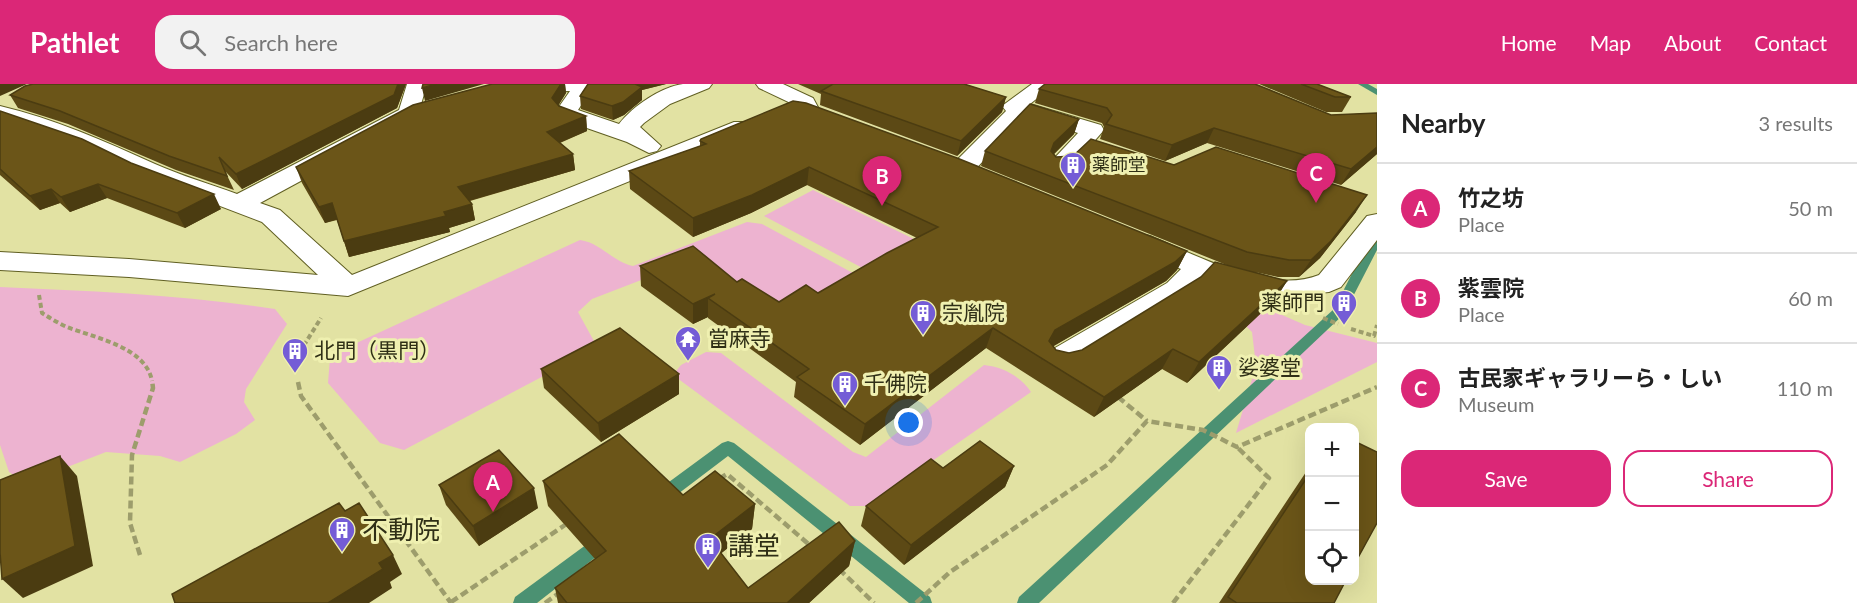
<!DOCTYPE html>
<meta charset="utf-8">
<style>
body{margin:0;font-family:Lato,"Noto Sans JP",sans-serif;background:#f2f2f2;color:#222}
.controls{position:absolute;right:18px;bottom:18px;display:grid;overflow:hidden;border-radius:12px;box-shadow:0 6px 24px #0002}
.controls button{width:54px;height:54px;display:grid;place-items:center;padding:0;border:0;border-bottom:2px solid #e0e0e0;background:#fff;color:#222;font:30px sans-serif}
.you{position:absolute;left:909px;top:339px;width:21px;height:21px;margin:-15px;border:4px solid #fff;border-radius:50%;background:#1a73e8;box-shadow:0 0 0 9px #1a73e833}
.badge{display:grid;place-items:center;width:39px;height:39px;border-radius:50%;background:#db2777;color:#fff;font-size:20px;font-weight:700}
.pin{position:absolute;translate:-50% -50px;filter:drop-shadow(0 2px 3px #0008)}
.pin::after{content:'';position:absolute;top:32px;width:21px;height:18px;background:inherit;clip-path:polygon(0 0,100% 0,50% 100%)}
.list{margin:0;padding:0;list-style:none}
h2{display:flex;justify-content:space-between;align-items:center;height:78px;margin:0;padding:0 24px;font-size:26px}
h2 small{font-size:20px;font-weight:400;color:#767676}
.list li{display:grid;grid-template-columns:39px 1fr auto;gap:18px;align-items:center;box-sizing:border-box;height:90px;padding:0 24px;border-top:2px solid #e0e0e0}
.list b{display:block;font-size:22px;white-space:nowrap}
.list p{margin:0;font-size:20px;white-space:nowrap;color:#767676}
.list em{font-size:20px;font-style:normal;color:#767676}
.actions{display:flex;gap:12px;padding:18px 24px}
.actions a{flex:1;padding:14px 0;border:2px solid #db2777;border-radius:18px;text-align:center;font-size:21px;color:#db2777}
.actions .main{background:#db2777;color:#fff}
.icon{flex:none;width:33px;height:33px;fill:none;stroke:currentColor;stroke-width:2;stroke-linecap:round;stroke-linejoin:round}
.map{position:relative;flex:none;width:1377px;height:519px;overflow:hidden}
header{display:flex;align-items:center;gap:36px;box-sizing:border-box;height:84px;padding:0 30px;background:#db2777;color:#fff}
header strong{font-size:28px}
nav{display:flex;gap:33px;margin-inline-start:auto;font-size:21px}
.search{width:420px;height:54px;background:#f2f2f2;display:flex;align-items:center;gap:15px;box-sizing:border-box;padding:0 21px;border-radius:18px;color:#767676;font-size:22px}
main{display:flex}
aside{flex:1;background:#fff}
.map>svg:first-child{display:block}
.green{fill:#edb3d0}
.lines{fill:none;stroke-linecap:round;stroke-linejoin:round}
.stream{fill:#4b9172;fill-rule:evenodd}
.minor-casing{stroke:#605f22;stroke-width:2}
.path-far1{stroke:#9d9d6c;stroke-width:4;stroke-dasharray:5 3;stroke-linecap:butt}
.path{stroke:#9d9d6c;stroke-width:4.5;stroke-dasharray:8 4;stroke-linecap:butt}
.minor{fill:#fff;fill-rule:evenodd}
.wall{fill:#5c4915}
.shaded-wall{fill:#4b3c11}
.building{fill:#6b5518;stroke:#4b3c11;stroke-width:1.5}
.labels{text-anchor:middle;stroke-width:6;stroke-linejoin:round;paint-order:stroke}
.far-poi-label{font-size:18px;fill:#2f2f16;stroke:#eff0b0;text-anchor:start}
.poi-label{font-size:21px;fill:#2f2f16;stroke:#eff0b0;text-anchor:start}
.near-poi-label{font-size:26px;fill:#2f2f16;stroke:#eff0b0;text-anchor:start}
</style>
<header>
<strong>Pathlet</strong>
<div class="search"><svg class="icon" aria-label="search" viewBox="0 0 24 24"><circle cx="10" cy="10" r="6"/><path d="M15 15l6 6"/></svg>Search here</div>
<nav><a>Home</a><a>Map</a><a>About</a><a>Contact</a></nav>
</header>
<main>
<div class="map">
<svg width="1377" height="519" viewBox="0 0 1377 519">
<rect width="100%" height="100%" fill="#e2e2a3"/>
<!-- green -->
<g class="green">
<path d="M813,106l107,52 -48,31 -108,-57z"/>
<path d="M747,138l15,2 115,62 -98,20 -91,-44 -96,37 -14,13 17,31 -8,10 -183,97 -24,-7 -52,-60 2,-25 7,-6 243,-112c21,3 33,22 53,26z"/>
<path d="M0,203c92,4 184,8 275,22l12,15 -41,65 -2,13 11,18 -19,14 -56,28 -20,-6 -54,-4 -80,31 -17,-11 -9,-27z"/>
<path d="M1218,203l87,38 72,18v19l-141,71 20,-67 -4,-34 -41,-40z"/>
<path d="M706,268l15,1 132,99 13,5 118,-92c19,2 36,11 47,27l-163,114h-18l-177,-131 8,-10z"/>
</g>
<g class="lines">
<!-- stream -->
<g class="stream">
<path d="M1358,0h10l9,5v6z"/>
<path d="M1377,157v9l-33,64 -305,289h-22l2,-6 315,-288 30,-59z"/>
<path d="M728,357l6,2 196,154 2,6h-23l-181,-147 -62,47 -6,2 -6,-2 -2,-5 2,-5 68,-50z"/>
<path d="M604,450l6,2 3,5 -3,5 -73,57h-24l2,-6 83,-61z"/>
</g>
<!-- minor casing -->
<g class="minor-casing">
<g id="minor">
<path d="M407,0h20l-10,34 -157,85 20,7 72,65 382,-153h16l3,5 -3,5 -402,164 -219,-19 -129,-7v-18l129,7 189,16 -56,-53 -123,-47 -48,-24 -65,-25 -26,-7v-13c55,13 104,35 155,58 27,12 55,20 82,30l162,-84z"/>
<path d="M510,0h81l2,3 -15,23 41,14c14,-18 42,-37 64,-40 10,0 20,0 29,0l-3,4 -39,16 -26,19 -4,4 21,19 -4,5 -8,2 -22,-11 -66,-23 -5,-8 14,-20 -51,1 -7,-2z"/>
<path d="M756,0h27l30,14 7,13 -3,5h-16l-4,-10 -38,-18z"/>
<path d="M1032,0h23l-25,20 71,21 3,5 -35,40 -9,2 -9,-2 -3,-5 30,-32 -53,-17 -54,58 -9,2 -9,-2 -3,-5 3,-5 53,-53 -4,-5z"/>
<path d="M1377,130v26l-36,47 -12,5 -56,6 -69,-19 -15,16 -117,73 -12,3 -12,-3 -5,-8 5,-8 119,-69 14,-14 -51,-21 -4,-6 4,-6 10,-2 10,2c46,19 119,59 169,39l48,-59z"/>
</g>
</g>
<!-- path-far1 -->
<g class="path-far1">
<path d="M39,211l3,18c8,5 16,10 25,14 28,11 79,20 85,54"/>
<path d="M1323,234l15,6"/>
<path d="M1351,245l23,7 3,-11"/>
<path d="M291,282l30,-48"/>
</g>
<!-- path -->
<g class="path">
<path d="M298,298l3,14 150,207"/>
<path d="M1118,313l29,24"/>
<path d="M719,395l8,-5 85,73"/>
<path d="M140,471l-10,-32 2,-68 21,-67 -1,-8"/>
<path d="M839,485l35,34"/>
<path d="M451,518l114,-77"/>
<path d="M545,519l14,-10"/>
<path d="M916,519l34,-31 157,-107 40,-44 56,9 34,17 140,-60"/>
<path d="M1173,519l96,-125 -32,-31"/>
</g>
<!-- minor -->
<use href="#minor" class="minor"/>
</g>
<!-- wall -->
<g class="wall">
<path d="M33,0h373l-9,24 -155,81 -17,-18 9,19 -58,-20 -108,-46 -50,-16 -8,-13z"/>
<path d="M492,0h73l1,9 -8,13 28,10 1,15 -27,12 13,11 2,16 -105,31 2,3 3,16 -26,8 1,4 -101,25 -12,-37 -12,3 -23,-40 -6,-16z"/>
<path d="M588,0h78l-24,6v10l-18,15 -11,5 -32,-11 -1,-13z"/>
<path d="M798,0h166l42,13 -4,15 -45,44 -137,-51 1,-11z"/>
<path d="M1259,0h58l34,13 -9,15h-16z"/>
<path d="M1039,5l292,26 46,-2v41l-36,31 -134,-42 -42,18 -65,-22 4,-12 -2,-4 -67,-20z"/>
<path d="M0,27l221,98 -36,19 -78,-30 -37,14 -10,-9 -20,7 -40,-35z"/>
<path d="M1079,35l-5,15 -20,20 2,3 118,8 182,47 -36,46 -21,19h-21l-23,-5 32,9 -12,19 -88,83 -25,-14 -68,48 -108,-69 -126,97 -66,-48 2,-15 -88,-64v-1l-15,7 -52,-38 -1,-20 97,16 42,20 39,-9 99,-55 -110,-53 -56,28 -58,24 -63,-48 -1,-18 71,-25v-5l487,110 -10,19 -11,11 -113,65 3,4 13,3 13,-3 147,-84 -248,-100 4,-15z"/>
<path d="M541,285l138,5v20l-78,48 -57,-54z"/>
<path d="M1014,382l-9,21 -101,78 -43,-39 5,-20 77,-38z"/>
<path d="M1310,382v114l24,23h-115z"/>
<path d="M543,397l140,14 72,9 -3,25 -31,24 27,35 107,-47 -6,25 -40,37h-251l-3,-15 40,-29 -47,-53z"/>
<path d="M439,401l99,23 -59,38 -33,-41z"/>
</g>
<!-- shaded-wall -->
<g class="shaded-wall">
<path d="M0,0h27l-27,12z"/>
<path d="M398,0h8l-9,24 -155,81 -6,-15z"/>
<path d="M436,0h48l-59,17 -3,-13z"/>
<path d="M561,0h4l1,9 -12,19 -2,-14z"/>
<path d="M628,0h38l-24,6v10l-18,15 -11,5 -1,-14z"/>
<path d="M1006,13l-4,15 -45,44 4,-15z"/>
<path d="M586,32l1,15 -38,16 -2,-15z"/>
<path d="M1079,35l-5,15 -25,25 5,-16z"/>
<path d="M1214,44l-7,15 -42,18 7,-16z"/>
<path d="M1377,63v7l-36,31 10,-16z"/>
<path d="M573,70l2,16 -114,33 -3,-16z"/>
<path d="M809,83l-2,18 -56,28 -58,24v-19z"/>
<path d="M98,100l9,14 -37,14 -9,-15z"/>
<path d="M51,105l9,14 -20,7 -10,-14z"/>
<path d="M214,110l7,15 -36,19 -8,-15z"/>
<path d="M1367,111l-11,17 -36,46 -21,19 12,-17z"/>
<path d="M332,119l6,16 -13,4 -6,-16z"/>
<path d="M472,120l3,16 -26,8 1,4 -101,25 -5,-16z"/>
<path d="M1187,167l-10,19 -11,11 -119,69 -6,11 14,-31z"/>
<path d="M1287,197l-12,19 -88,83 12,-21z"/>
<path d="M715,210l-7,4v19l-15,7v-20z"/>
<path d="M993,244l-7,20 -126,97 5,-21z"/>
<path d="M1173,265l-11,20 -68,48 10,-20z"/>
<path d="M679,290v20l-78,48 -3,-19z"/>
<path d="M60,372l17,20 16,90 -70,32 -21,-19z"/>
<path d="M1014,382l-9,21 -101,78 7,-20z"/>
<path d="M534,404l4,20 -59,38 -6,-20z"/>
<path d="M755,420l-3,25 -43,34 1,-24z"/>
<path d="M855,457l-6,25 -40,37h-22z"/>
<path d="M393,471l9,19 -12,8 2,6 -23,15h-41l51,-40z"/>
</g>
<!-- building -->
<g class="building">
<path d="M33,0h365l-4,11 -158,79 -17,-17 8,19 -58,-20 -109,-45 -50,-16 15,-9z"/>
<path d="M423,0h13l-14,4z"/>
<path d="M492,0h69l-9,14 7,8 27,10 -39,16 26,22 -115,33 14,17 -28,8 2,4 -102,25 -12,-38 -13,4 -23,-40 117,-62z"/>
<path d="M588,0h47l7,3 -19,15 -11,4 -32,-10z"/>
<path d="M833,0h131l42,13 -45,44 -140,-50z"/>
<path d="M1045,0h210l76,31 46,-2v34l-26,22 -137,-41 -42,17 -66,-21 6,-9 -5,-7 -68,-19z"/>
<path d="M1301,0h16l34,13h-16z"/>
<path d="M793,17l13,2 151,55 230,93 -12,11 -120,68 -6,11 7,9 13,3 13,-3 119,-73 14,-15 72,19 -88,81 -26,-13 -69,48 -111,-69 -128,96 -68,-47 12,-8 -101,-71 7,-4 -22,10 -53,-38 53,-20 44,36 5,-3 37,23 27,-17 12,8 69,-40 51,-26 -129,-60 -57,28 -59,23 -64,-47 77,-27 -6,-3 1,-2z"/>
<path d="M1030,20l49,15 -25,24 -3,8 5,6 17,-1 18,-17 83,26 42,-18 151,48 -36,46 -20,19h-22l-42,-8 -262,-101z"/>
<path d="M0,27l82,28 49,24 83,31 -37,19 -79,-29 -37,13 -10,-8 -21,7 -30,-27z"/>
<path d="M620,244l59,46 -81,49 -57,-54z"/>
<path d="M619,350l64,61 32,-24 40,33 -45,35 38,49 91,-66 16,19 -68,62h-220l-12,-15 51,-37 -63,-70z"/>
<path d="M980,357l34,25 -103,79 -45,-39 65,-47 12,9z"/>
<path d="M1354,357l23,11v71l-23,42z"/>
<path d="M499,366l35,38 -61,38 -34,-41z"/>
<path d="M60,372l15,90 -73,33 -2,-27v-72z"/>
<path d="M1310,389v107h36l-12,23h-97l-9,-6z"/>
<path d="M339,419l6,8 14,-8 34,52 -14,8 4,6 -55,34h-153l-3,-9z"/>
</g>
<!-- icons -->
<defs>
<g id="building-pin" transform="scale(1.35)"><path d="M0 17L-7.5 6A9.5 9.5 0 1 1 7.5 6Z" fill="#745cd6" stroke="#eff0b0"/><path d="M-4-6H4V6H1V3H-1V6H-4ZM-2.5-4.3h1.7v1.8h-1.7ZM.8-4.3h1.7v1.8H.8ZM-2.5-1h1.7V.8h-1.7ZM.8-1h1.7V.8H.8Z" fill="#fff"/></g>
<g id="temple-pin" transform="scale(1.35)"><path d="M0 17L-7.5 6A9.5 9.5 0 1 1 7.5 6Z" fill="#745cd6" stroke="#eff0b0"/><path d="M0-6L5-2H3V0L6.5 2.5H4V6H1.5V3h-3V6H-4V2.5H-6.5L-3 0V-2H-5Z" fill="#fff"/></g>
</defs>
<g fill-rule="evenodd">
<use href="#building-pin" x="1073" y="81"/>
<use href="#building-pin" x="1344" y="219"/>
<use href="#building-pin" x="923" y="229"/>
<use href="#temple-pin" x="688" y="255"/>
<use href="#building-pin" x="295" y="267"/>
<use href="#building-pin" x="1219" y="284"/>
<use href="#building-pin" x="845" y="300"/>
<use href="#building-pin" x="342" y="446"/>
<use href="#building-pin" x="708" y="462"/>
</g>
<g class="labels">
<!-- far-poi labels -->
<g class="far-poi-label">
<text x="1092" y="87">薬師堂</text>
</g>
<!-- poi labels -->
<g class="poi-label">
<text x="1324" y="226" text-anchor="end">薬師門</text>
<text x="942" y="236">宗胤院</text>
<text x="708" y="262">當麻寺</text>
<text x="314" y="274">北門（黒門）</text>
<text x="1238" y="291">娑婆堂</text>
<text x="864" y="307">千佛院</text>
</g>
<!-- near-poi labels -->
<g class="near-poi-label">
<text x="362" y="455">不動院</text>
<text x="728" y="471">講堂</text>
</g>
</g>
</svg>
<div class="controls">
<button>+</button>
<button>−</button>
<button><svg class="icon" aria-label="locate" viewBox="0 0 24 24"><circle cx="12" cy="12" r="6"/><path d="M12 2v4M12 18v4M2 12h4M18 12h4"/></svg></button>
</div>
<div class="you"></div>
<div class="pin badge" style="left:493px;top:428px">A</div>
<div class="pin badge" style="left:882px;top:122px">B</div>
<div class="pin badge" style="left:1316px;top:119px">C</div>
</div>
<aside>
<h2>Nearby<small>3 results</small></h2>
<ul class="list">
<li><span class="badge">A</span><div><b>竹之坊</b><p>Place</p></div><em>50 m</em></li>
<li><span class="badge">B</span><div><b>紫雲院</b><p>Place</p></div><em>60 m</em></li>
<li><span class="badge">C</span><div><b>古民家ギャラリーら・しい</b><p>Museum</p></div><em>110 m</em></li>
</ul>
<div class="actions"><a class="main">Save</a><a>Share</a></div>
</aside>
</main>
